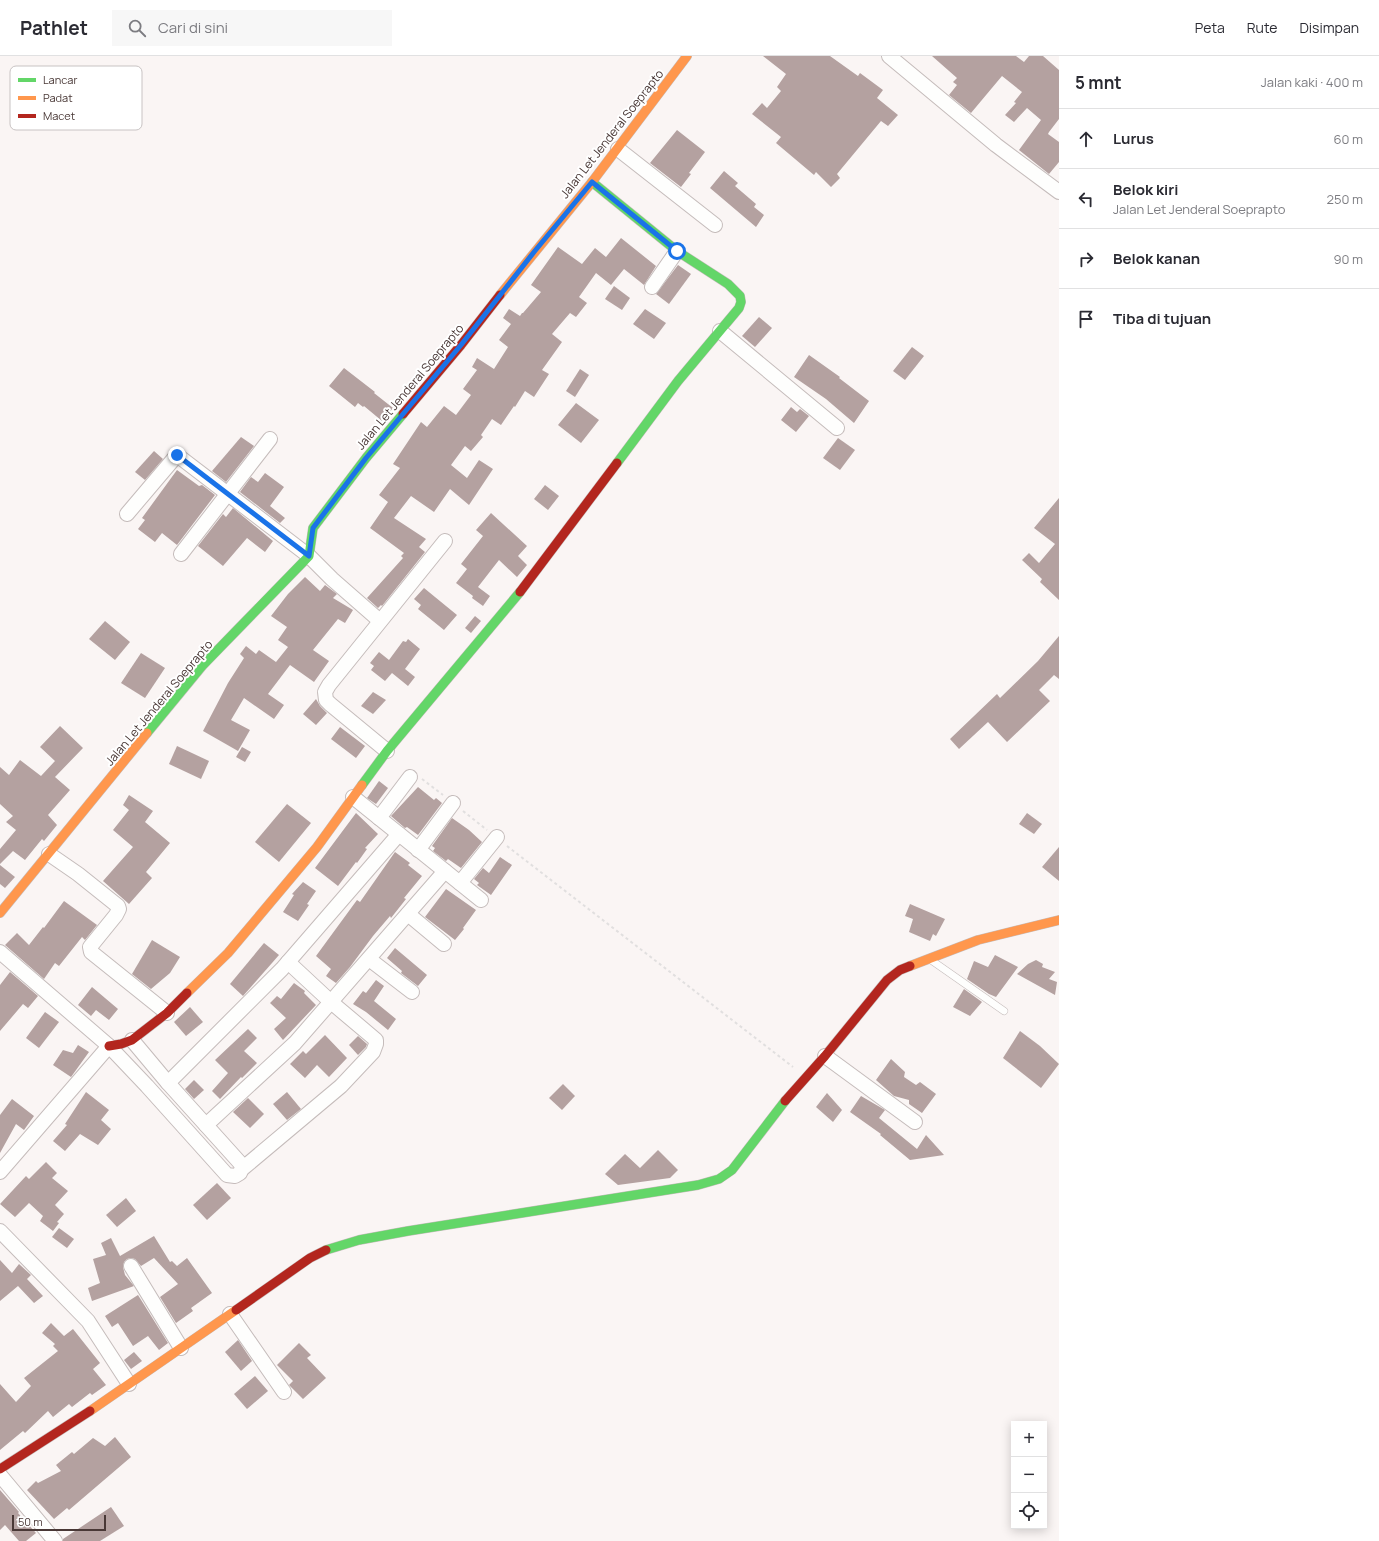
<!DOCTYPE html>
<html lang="id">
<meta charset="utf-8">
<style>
body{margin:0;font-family:Manrope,sans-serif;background:#f7f7f7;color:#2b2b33}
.controls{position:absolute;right:12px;bottom:12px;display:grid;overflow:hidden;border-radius:0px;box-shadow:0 2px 10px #0003}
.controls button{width:36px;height:36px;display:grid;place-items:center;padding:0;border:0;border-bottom:1px solid #e1e1e2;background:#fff;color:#2b2b33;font:20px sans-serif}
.scale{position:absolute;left:12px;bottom:10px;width:94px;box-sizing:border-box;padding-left:4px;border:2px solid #493836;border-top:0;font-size:11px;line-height:14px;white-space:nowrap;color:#493836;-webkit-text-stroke:3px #fff;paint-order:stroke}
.stop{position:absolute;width:12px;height:12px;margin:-9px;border:3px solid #1a73e8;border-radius:50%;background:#fff}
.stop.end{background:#1a73e8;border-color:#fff;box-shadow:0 1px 4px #0008}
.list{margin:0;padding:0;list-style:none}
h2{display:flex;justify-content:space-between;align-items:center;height:52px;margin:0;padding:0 16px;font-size:17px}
h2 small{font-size:13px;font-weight:400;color:#7c7c81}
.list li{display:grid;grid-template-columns:26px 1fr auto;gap:12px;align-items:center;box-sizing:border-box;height:60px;padding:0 16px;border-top:1px solid #e1e1e2}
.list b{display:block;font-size:15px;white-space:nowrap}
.list p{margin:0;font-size:13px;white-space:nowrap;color:#7c7c81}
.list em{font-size:13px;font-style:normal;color:#7c7c81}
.icon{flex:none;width:22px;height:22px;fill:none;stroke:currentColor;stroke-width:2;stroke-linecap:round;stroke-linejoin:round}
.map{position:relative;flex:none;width:1059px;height:1485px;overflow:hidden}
header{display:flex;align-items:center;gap:24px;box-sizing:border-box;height:56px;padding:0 20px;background:#fff;border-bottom:1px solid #e1e1e2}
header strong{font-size:19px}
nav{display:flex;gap:22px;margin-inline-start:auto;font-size:14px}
.search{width:280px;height:36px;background:#f7f7f7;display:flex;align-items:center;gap:10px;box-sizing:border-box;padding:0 14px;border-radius:0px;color:#7c7c81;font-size:15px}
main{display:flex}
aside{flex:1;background:#fff}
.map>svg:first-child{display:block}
.building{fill:#b4a1a0}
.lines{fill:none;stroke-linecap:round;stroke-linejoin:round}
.lane-casing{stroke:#c5bcbb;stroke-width:8}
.street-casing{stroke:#c5bcbb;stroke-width:16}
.fast-casing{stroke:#c5bcbb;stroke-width:10}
.slow-casing{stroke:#c5bcbb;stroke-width:10}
.jam-casing{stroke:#c5bcbb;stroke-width:10}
.path{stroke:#e1dfdf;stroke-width:2;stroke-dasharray:3 3;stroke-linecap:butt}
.lane{stroke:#fefefd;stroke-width:7}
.street{stroke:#fefefd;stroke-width:14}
.fast{stroke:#63d668;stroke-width:9}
.slow{stroke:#ff974d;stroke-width:9}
.jam{stroke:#b3261e;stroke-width:9}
.route{stroke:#1a73e8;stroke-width:5}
.labels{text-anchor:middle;stroke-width:4;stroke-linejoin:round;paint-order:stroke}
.street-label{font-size:12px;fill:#493836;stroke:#fff}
.key{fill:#fff;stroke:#c8c3c3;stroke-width:1}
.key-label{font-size:11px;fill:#493836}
</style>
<header>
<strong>Pathlet</strong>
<div class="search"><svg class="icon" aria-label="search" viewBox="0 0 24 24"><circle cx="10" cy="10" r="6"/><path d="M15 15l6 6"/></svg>Cari di sini</div>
<nav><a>Peta</a><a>Rute</a><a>Disimpan</a></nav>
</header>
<main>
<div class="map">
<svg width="1059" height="1485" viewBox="0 0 1059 1485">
<rect width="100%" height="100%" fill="#faf5f4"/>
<!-- building -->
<g class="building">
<path d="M763,0h67l28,20 2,-3 23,17 -6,8 21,17 -10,11 -7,-5 -44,53 3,4 -9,9 -15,-15 -2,3 -38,-32 5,-6 -29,-23 10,-11 5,5 14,-17 -4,-4 9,-13z"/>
<path d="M932,0h84l8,6 5,-6h14l16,14v49l-10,13 -1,2 11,8v20l-10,12 -30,-24 22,-30 -14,-12 -13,14 -9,-7 11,-12 -2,-1 8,-10 -20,-16 -31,37 -22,-18 8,-10 -4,-3 4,-4z"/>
<path d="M677,74l28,22 -16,21 2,1 -10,13 -31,-24z"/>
<path d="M724,115l14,12 -3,3 21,18 -2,3 10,8 -8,12 -46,-39z"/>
<path d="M621,182l35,28 -12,19 -20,-16 -13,16 -15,-12 -17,24 8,6 -11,14 -6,-4 -18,21 10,8 -20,28 7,4 -15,23 -9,-6 -10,16 -1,-1 -13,19 -9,-6 -11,16 2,2 -12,14 -6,-5 -14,19 16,13 12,-18 14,9 -24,36 -19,-16 -16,23 -23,-16 -17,22 32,21 -7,8 6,5 -43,54 -1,-1 -3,3 -11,-10 36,-40 -2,-2 3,-3 -34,-25 18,-26 -9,-7 21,-27 -7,-4 28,-42 6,5 17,-21 12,9 15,-20 -8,-6 14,-19 -5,-3 5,-9 17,11 14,-22 -9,-7 12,-16 -8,-6 6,-9 11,7 2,-3h1l18,-21 -10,-7 27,-38 24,17 13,-16 11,9z"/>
<path d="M678,209l13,9 -22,30 -13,-10z"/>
<path d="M614,230l16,12 -8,12 -17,-11z"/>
<path d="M645,253l21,14 -12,16 -21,-15z"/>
<path d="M759,261l13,11 -17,19 -13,-11z"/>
<path d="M912,291l12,9 -19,24 -12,-9z"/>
<path d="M809,299l31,22 -1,1 30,23 -15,22 -28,-24 -32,-22z"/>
<path d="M344,312l31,24 -1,1 19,15 -11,13 -18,-15 -1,1 -5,-4 -3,4 -26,-21z"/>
<path d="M580,313l9,6 -14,22 -9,-6z"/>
<path d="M576,347l23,17 -18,23 -23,-18z"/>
<path d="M791,351l6,5 3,-3 9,7 -13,16 -15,-12z"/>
<path d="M241,381l13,9 -28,36 -14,-11z"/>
<path d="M838,382l17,12 -15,20 -17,-12z"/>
<path d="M154,395l9,8 -18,21 -10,-8z"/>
<path d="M177,414l22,16 3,-1 13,10 -38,50 -15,-12 -7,9 -17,-13 7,-9 -3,-2z"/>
<path d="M265,417l19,14 -14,19 15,12 -5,5 -40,-31 11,-15 7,5z"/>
<path d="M545,429l14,11 -11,14 -14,-11z"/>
<path d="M1059,442v102l-19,-18 2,-3 -20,-19 7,-7 10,10 16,-19 -21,-16z"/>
<path d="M233,452l40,33 -8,11 -18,-14 -24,28 -25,-20 25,-32 3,3z"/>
<path d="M491,457l36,33 -9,10 9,9 -10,12 -18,-17 -21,27 12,9 -7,10 -11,-8 1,-2 -17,-13 11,-14 -6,-5 22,-28 -7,-6z"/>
<path d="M305,521l15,14 5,-6 12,9 -4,4 20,12 -8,13 -7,-4 -25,31 16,11 -15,21 -24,-17 -22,29 16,11 -10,14 -30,-21 -13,22 19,10 -12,21 -35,-20 25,-48 16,-25 -4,-4 6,-8 10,8 3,-4 17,12 12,-15 -10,-7 9,-13 -16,-11 17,-22z"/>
<path d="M424,532l33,27 -13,15 -26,-21 3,-4 -7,-6z"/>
<path d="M475,560l6,5 -10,12 -6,-5z"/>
<path d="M105,565l25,21 -15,18 -26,-21z"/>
<path d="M1059,580v43l-5,-4 -15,15 11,11 -43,41 -19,-20 -29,27 -9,-10 47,-45 3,4 38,-37z"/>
<path d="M408,583l12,10 -15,20 10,8 -7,9 -16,-13 -7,8 -14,-11 3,-4 -4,-3 9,-11 10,8 14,-19 3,1z"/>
<path d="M141,597l24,15 -20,30 -24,-15z"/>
<path d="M373,636l13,8 -13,14 -12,-8z"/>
<path d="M316,643l4,7 7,7 -11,12 -13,-11z"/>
<path d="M60,670l23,22 -28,29 15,13 -22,25 9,10 -13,16 -2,-2 -17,21 -12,-9 -13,13v-15l16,-19 -10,-8 7,-6 -13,-12v-37l9,8 11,-15 21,16 14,-15 -15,-14z"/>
<path d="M340,671l25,19 -9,12 -25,-19z"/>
<path d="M177,690l32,15 -8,18 -32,-15z"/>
<path d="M242,691l9,5 -6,10 -9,-5z"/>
<path d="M379,725l9,7 -12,16 -9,-6z"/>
<path d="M418,731l16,13 2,-2 6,5 -24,32 -11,-8 -2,1 -14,-12z"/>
<path d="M129,739l24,16 -8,11 25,21 -24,29 6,6 -23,26 -26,-23 30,-34 -20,-17 16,-20 -6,-5z"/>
<path d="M287,748l24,19 -32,39 -24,-20z"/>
<path d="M356,757l22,21 -13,14 2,1 -10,14 -1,-1 -18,24 -23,-18z"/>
<path d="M1027,757l15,11 -8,10 -15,-10z"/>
<path d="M452,762l17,12 13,12 -21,26 -13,-9 -2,2 -13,-10 2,-3 -3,-2z"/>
<path d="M1059,791v34l-17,-14z"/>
<path d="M395,796l15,11 -2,2 14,11 -18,22 2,1 -15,19 -1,-2 -17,20 -23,31 -14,16 -10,-7 5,-7 -15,-13 41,-56 3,2z"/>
<path d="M500,801l12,8 -21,30 -14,-10 2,-2 -5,-4 9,-11 6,5z"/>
<path d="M0,809l15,12 -10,11 -5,-4z"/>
<path d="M303,826l13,9 -9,13 2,1 -11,16 -15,-9 11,-17 -2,-1z"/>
<path d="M446,833l30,21 -13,18 1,1 -9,11 -30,-23z"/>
<path d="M64,845l33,24 -12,15 -3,-3 -23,29 -4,-3 -11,16 -39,-34 12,-12 12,12 14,-18 1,1z"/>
<path d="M910,848l35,15 -9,17 -3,-2 -3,7 -21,-9 4,-13 -8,-3z"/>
<path d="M152,884l28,17 -10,16 -19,16 -19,-15z"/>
<path d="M264,887l15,12 -36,41 -13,-12z"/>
<path d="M395,892l32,27 -9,11 -17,-13 1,-2 -15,-13z"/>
<path d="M995,899l23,12 -22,30 -7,-3 -22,-15 7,-18 14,6z"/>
<path d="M1036,904l7,4 -1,3 13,5 -6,7 8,3 -2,13 -38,-21 11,-10z"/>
<path d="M10,916l28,24 -10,12 -5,-4 -23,27v-46z"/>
<path d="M376,924l8,6 -10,15 22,18 -8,11 -22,-18 -13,-8 10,-13 3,2z"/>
<path d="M294,927l11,8 -1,2 12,12 -33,35 -9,-11 12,-11 -16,-15 7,-7 4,3z"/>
<path d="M92,931l26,22 -9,11 -13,-10 -5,6 -13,-11z"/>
<path d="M964,933l18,13 -12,14 -17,-9z"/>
<path d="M190,951l13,15 -17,14 -12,-14z"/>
<path d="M45,956l14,10 -20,26 -13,-10z"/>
<path d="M248,973l9,9 -13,13 13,12 -15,15 -1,-1 -21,22 -8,-8 16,-18 -13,-13z"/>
<path d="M1020,975l20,15 19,18 -18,24 -38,-30z"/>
<path d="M325,979l22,23 -18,19 -12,-12 -12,13 -15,-14 13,-13 3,3z"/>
<path d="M358,980l9,8 -1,3 -8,8 -9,-10z"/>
<path d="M78,989l11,7 -18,25 -18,-12 10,-15 10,3z"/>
<path d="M891,1003l14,13 -1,5 12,8 4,-3 16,12 -14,19 -13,-9v-4l-15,-4 -18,-16z"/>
<path d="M194,1024l10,10 -10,9 -9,-10z"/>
<path d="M563,1028l12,12 -13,14 -13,-12z"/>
<path d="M86,1036l23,18 -8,10 10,9 -13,16 -18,-11 -15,17 -12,-10 14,-16 -2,-1z"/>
<path d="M287,1036l14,17 -14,11 -14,-16z"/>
<path d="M827,1037l15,17 -9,12 -17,-15z"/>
<path d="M861,1040l24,14 -6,8 38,31 9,-14 18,20 -34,5 -30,-25 1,-1 -31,-22z"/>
<path d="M248,1042l16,16 -14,14 -17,-16z"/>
<path d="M12,1043l22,17 -10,14 -8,-6 -16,29v-38z"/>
<path d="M658,1094l20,20 -8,8 -52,7 -13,-11 20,-20 15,14z"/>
<path d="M46,1106l11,11 -5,5 16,13 -13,14 9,9 -7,8 2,1 -6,8 -13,-10 3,-5 -14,-13 -14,14 -15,-13 26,-28 3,3z"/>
<path d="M217,1127l14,15 -24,22 -14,-15z"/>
<path d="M126,1142l10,13 -19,16 -11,-12z"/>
<path d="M59,1172l15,11 -7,9 -15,-11z"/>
<path d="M154,1180l16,26 2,-1 5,5 10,-8 25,35 -21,15 2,3 -17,12 -16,-26 18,-13 -24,-26 -13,8 -6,-7 -4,-1 -4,1 -3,3 -1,5 2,8 9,11 -42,15 -4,-13 12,-5 -7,-24 13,-4 -5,-12 10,-5 9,18z"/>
<path d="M0,1204l12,13 7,-9 12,11 -4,4 16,17 -9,7 -16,-17 -18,15z"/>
<path d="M138,1239l30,48 -9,7 -11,-14 -15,10 -15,-23 -6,4 -7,-11z"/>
<path d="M51,1267l13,13 9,-7 27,34 -7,6 13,16 -14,10 -2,-2 -18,14 -3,-3 -16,13 -5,-6 -23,22 -2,-2 -23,19v-66l16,18 15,-16 -7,-8 34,-27 -5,-5 2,-2 -13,-11z"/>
<path d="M238,1284l14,21 -11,10 -16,-19z"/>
<path d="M299,1287l12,12 -4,3 19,20 -23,21 -14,-14 4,-4 -16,-16z"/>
<path d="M134,1296l8,9 -11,8 -7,-9z"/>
<path d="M255,1320l13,15 -21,18 -13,-15z"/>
<path d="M115,1381l16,20 -62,53 -2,-2 -13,11 -27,-29 9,-9 2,2 23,-12 -5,-6 16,-13 2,2 19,-16 12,8z"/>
<path d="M0,1434l19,22 -1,1 18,20 -10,8h-7l-14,-16 -5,5z"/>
<path d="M111,1451l13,19 -24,15h-37v-2z"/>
</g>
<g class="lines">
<!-- lane casing -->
<g class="lane-casing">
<path id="lane" d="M931,904l73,51"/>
</g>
<!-- street casing -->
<g class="street-casing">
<g id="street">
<path d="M889,0l107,89 63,47"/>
<path d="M618,93l97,76"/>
<path d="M652,231l25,-36"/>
<path d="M720,275l117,97"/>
<path d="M127,458l50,-59 132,101 23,23 48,42"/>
<path d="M181,498l89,-115"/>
<path d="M387,695l-57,-47 -4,-4 -1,-8 4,-7 116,-144"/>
<path d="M353,741l128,103"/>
<path d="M379,762l31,-41"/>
<path d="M418,794l35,-47"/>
<path d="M49,798l29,20 40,32 1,3 -3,6 -26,32 1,5 76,61"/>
<path d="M460,827l37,-46"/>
<path d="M408,858l36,30"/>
<path d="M0,896l109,94 -109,126"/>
<path d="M369,903l43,33"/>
<path d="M109,990l38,40 80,89 8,1 5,-3 2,-6 -1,-3 -73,-81 -36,-43"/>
<path d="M825,1000l90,66"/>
<path d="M168,1027l114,-114 117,-135"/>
<path d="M206,1069l89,-82 150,-172"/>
<path d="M242,1113l99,-83 32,-34 3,-8v-4l-45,-38 -43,-40"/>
<path d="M0,1175l88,90 41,63"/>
<path d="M131,1210l50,82"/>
<path d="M230,1258l54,78"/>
<path d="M0,1419l55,66"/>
</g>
</g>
<!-- fast casing -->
<g class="fast-casing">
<g id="fast">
<path d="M592,126l85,69 51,33 12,12 1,6 -2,6 -61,73 -61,82"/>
<path d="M147,677l56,-68 106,-109 4,-28 53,-70 37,-44"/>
<path d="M362,729l25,-34 133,-159"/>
<path d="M326,1194l33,-10 49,-9 290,-46 21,-6 13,-9 53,-69"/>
</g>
</g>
<!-- slow casing -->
<g class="slow-casing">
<g id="slow">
<path d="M500,239l92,-113 95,-126"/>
<path d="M0,857l147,-180"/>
<path d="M910,910l68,-26 81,-20"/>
<path d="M187,937l41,-40 89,-106 45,-62"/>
<path d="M90,1355l146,-101"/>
</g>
</g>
<!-- jam casing -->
<g class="jam-casing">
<g id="jam">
<path d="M403,358l58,-69 39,-50"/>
<path d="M520,536l97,-129"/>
<path d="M109,990l12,-2 11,-4 35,-27 20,-20"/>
<path d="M785,1045l40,-45 62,-76 13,-10 10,-4"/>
<path d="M236,1254l74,-52 16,-8"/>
<path d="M0,1413l90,-58"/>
</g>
</g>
<!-- path -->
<g class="path">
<path d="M422,723l21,16"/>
<path d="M463,755l24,19"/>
<path d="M507,790l286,221"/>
</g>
<!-- lane -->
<use href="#lane" class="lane"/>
<!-- street -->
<use href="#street" class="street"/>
<!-- fast -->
<use href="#fast" class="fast"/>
<!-- slow -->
<use href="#slow" class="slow"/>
<!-- jam -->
<use href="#jam" class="jam"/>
</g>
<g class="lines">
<!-- route -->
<path class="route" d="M177,399l132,101 4,-28 53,-70 95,-113 73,-93 58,-70 85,69"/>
</g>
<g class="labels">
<!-- street labels -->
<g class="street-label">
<text transform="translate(612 78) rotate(-52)" y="4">Jalan Let Jenderal Soeprapto</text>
<text transform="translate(410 331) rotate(-50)" y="4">Jalan Let Jenderal Soeprapto</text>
<text transform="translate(159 647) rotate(-50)" y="4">Jalan Let Jenderal Soeprapto</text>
</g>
</g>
<!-- legend -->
<rect x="10" y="10" width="132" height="64" rx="6" class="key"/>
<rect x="18" y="22" width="18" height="4" fill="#63d668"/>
<rect x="18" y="40" width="18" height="4" fill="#ff974d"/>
<rect x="18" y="58" width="18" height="4" fill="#b3261e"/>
<g class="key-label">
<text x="43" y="28">Lancar</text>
<text x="43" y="46">Padat</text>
<text x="43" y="64">Macet</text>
</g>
</svg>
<div class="controls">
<button>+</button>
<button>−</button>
<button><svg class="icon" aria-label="locate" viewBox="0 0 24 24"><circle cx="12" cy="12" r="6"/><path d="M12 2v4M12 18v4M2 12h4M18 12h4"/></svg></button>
</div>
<div class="scale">50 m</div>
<div class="stop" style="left:677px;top:195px"></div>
<div class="stop end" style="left:177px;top:399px"></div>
</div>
<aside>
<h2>5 mnt<small>Jalan kaki · 400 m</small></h2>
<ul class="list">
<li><svg class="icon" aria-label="ahead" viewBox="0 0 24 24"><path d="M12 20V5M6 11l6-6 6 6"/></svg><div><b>Lurus</b></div><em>60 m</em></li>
<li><svg class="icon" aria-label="left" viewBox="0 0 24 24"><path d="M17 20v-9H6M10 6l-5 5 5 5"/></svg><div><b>Belok kiri</b><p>Jalan Let Jenderal Soeprapto</p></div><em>250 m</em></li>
<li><svg class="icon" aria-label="right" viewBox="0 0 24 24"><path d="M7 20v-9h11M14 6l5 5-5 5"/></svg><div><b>Belok kanan</b></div><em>90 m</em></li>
<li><svg class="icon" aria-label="arrive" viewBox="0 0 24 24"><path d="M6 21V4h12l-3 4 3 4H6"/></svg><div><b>Tiba di tujuan</b></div></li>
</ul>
</aside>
</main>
